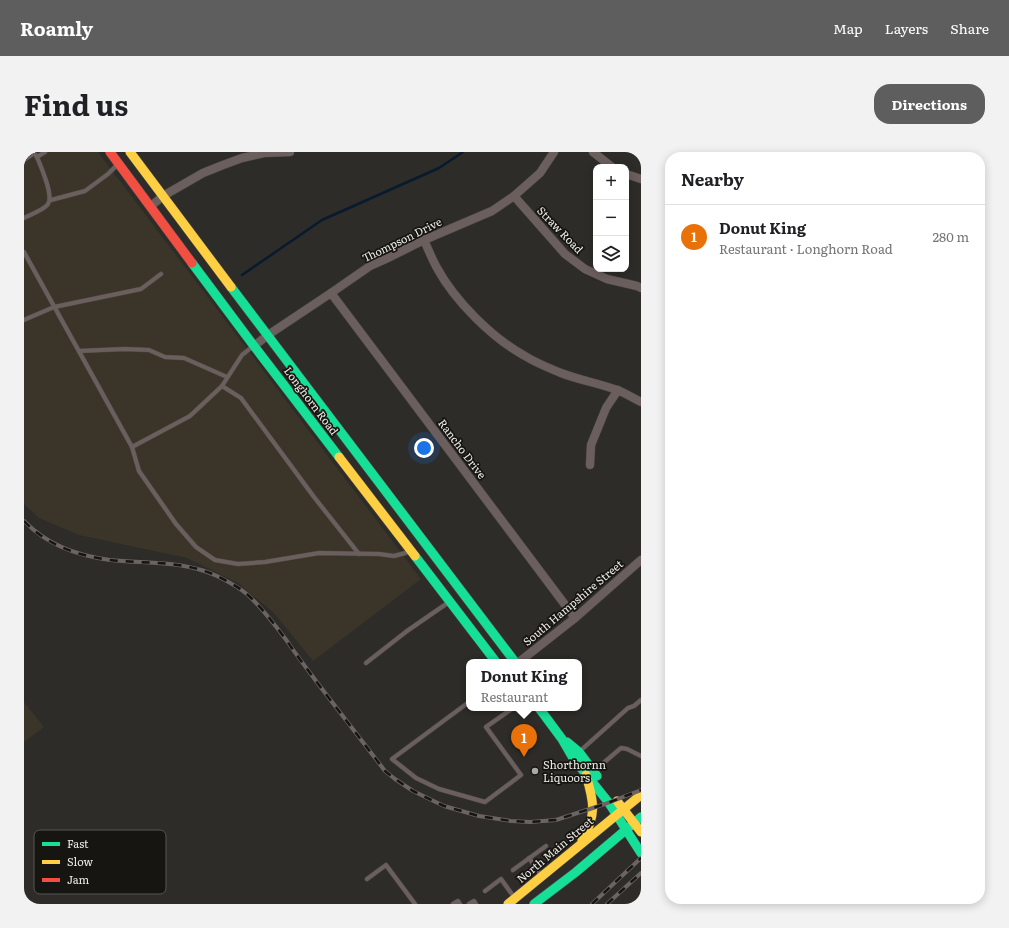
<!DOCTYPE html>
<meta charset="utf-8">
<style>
body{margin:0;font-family:Literata,serif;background:#f2f2f2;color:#202124}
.controls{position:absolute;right:12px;top:12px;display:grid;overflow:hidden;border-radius:8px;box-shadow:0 2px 10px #0003}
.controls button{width:36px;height:36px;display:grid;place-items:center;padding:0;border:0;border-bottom:1px solid #e0e0e0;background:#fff;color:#202124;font:20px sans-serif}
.you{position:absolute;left:400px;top:296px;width:14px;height:14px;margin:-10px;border:3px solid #fff;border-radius:50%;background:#1a73e8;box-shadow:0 0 0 6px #1a73e833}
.badge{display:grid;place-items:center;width:26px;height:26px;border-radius:50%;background:#5e5e5e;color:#fff;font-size:13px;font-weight:700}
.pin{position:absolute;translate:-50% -33px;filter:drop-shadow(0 1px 2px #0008)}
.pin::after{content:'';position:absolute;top:21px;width:14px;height:12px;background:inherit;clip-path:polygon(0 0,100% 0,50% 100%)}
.popup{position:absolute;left:442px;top:507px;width:116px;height:52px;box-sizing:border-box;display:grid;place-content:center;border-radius:8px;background:#fff;filter:drop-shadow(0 1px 3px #0005);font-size:13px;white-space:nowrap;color:#757577}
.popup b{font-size:15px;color:#202124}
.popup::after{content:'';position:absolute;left:50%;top:100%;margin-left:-8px;border:8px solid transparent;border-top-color:#fff}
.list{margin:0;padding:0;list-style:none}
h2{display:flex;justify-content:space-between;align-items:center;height:52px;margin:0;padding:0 16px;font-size:17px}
h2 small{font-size:13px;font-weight:400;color:#757577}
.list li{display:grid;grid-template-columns:26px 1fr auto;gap:12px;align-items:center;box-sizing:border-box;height:64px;padding:0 16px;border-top:1px solid #e0e0e0}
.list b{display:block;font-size:15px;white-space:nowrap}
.list p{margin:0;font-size:13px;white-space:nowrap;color:#757577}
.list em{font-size:13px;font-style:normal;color:#757577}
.icon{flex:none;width:22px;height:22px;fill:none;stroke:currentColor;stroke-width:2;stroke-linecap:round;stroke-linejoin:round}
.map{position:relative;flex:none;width:617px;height:752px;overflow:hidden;border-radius:16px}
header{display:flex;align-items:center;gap:24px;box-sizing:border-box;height:56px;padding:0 20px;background:#5e5e5e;color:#fff}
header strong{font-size:19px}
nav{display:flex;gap:22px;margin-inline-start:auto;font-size:14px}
.intro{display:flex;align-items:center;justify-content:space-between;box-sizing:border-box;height:96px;padding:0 24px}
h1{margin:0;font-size:28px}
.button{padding:10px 18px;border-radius:16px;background:#5e5e5e;color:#fff;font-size:14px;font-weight:700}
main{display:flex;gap:24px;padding:0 24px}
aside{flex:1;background:#fff;border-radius:16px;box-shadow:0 2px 10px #0003}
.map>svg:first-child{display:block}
.built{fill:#3a3528}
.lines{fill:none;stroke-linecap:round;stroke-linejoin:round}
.stream{stroke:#081b2e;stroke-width:2.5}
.lane-casing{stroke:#4b4a47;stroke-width:5}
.street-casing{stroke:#4b4a47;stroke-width:9}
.fast-casing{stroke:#4b4a47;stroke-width:10}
.slow-casing{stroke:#4b4a47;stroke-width:10}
.jam-casing{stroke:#4b4a47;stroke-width:10}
.lane{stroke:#6b5f5e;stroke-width:4}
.street{stroke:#6b5f5e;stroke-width:8}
.fast{stroke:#16e098;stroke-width:9}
.slow{stroke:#ffcf43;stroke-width:9}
.jam{stroke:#f24e42;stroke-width:9}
.rail-casing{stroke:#6b6462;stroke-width:4}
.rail{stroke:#171512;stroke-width:2.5;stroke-dasharray:8;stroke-linecap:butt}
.poi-dot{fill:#aaa9a4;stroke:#171512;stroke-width:1.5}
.labels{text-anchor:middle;stroke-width:3.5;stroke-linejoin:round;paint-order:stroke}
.street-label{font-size:11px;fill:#eeece6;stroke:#171512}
.poi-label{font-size:11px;fill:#eeece6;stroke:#171512;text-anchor:start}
.key{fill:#171512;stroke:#585652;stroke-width:1}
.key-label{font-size:11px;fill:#eeece6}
</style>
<header>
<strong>Roamly</strong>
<nav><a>Map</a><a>Layers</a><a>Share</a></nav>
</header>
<div class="intro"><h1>Find us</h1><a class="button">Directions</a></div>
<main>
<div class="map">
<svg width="617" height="752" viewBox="0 0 617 752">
<rect width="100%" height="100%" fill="#2d2c28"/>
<!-- built -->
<g class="built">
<path d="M0,0h74l323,427 -108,82 -39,-48 -36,-30 -51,-25 -108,-23 -40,-17 -15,-14z"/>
<path d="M0,550l20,25 -20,15z"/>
</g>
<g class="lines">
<!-- stream -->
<path class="stream" d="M218,123l80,-55 117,-52 24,-16"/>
<!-- lane casing -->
<g class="lane-casing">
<g id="lane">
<path d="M9,0l4,5 8,-5"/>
<path d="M0,8l10,-7"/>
<path d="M27,48l34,-9 23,-17 9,-9"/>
<path d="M0,66c6,-3 21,-9 24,-14 6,-8 -7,-37 -11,-47"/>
<path d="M0,100l108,195 7,24 37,53 20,23 19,13 23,4 27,-2 54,-9 60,1 15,2 15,-4"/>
<path d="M0,168l30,-13 87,-18 20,-15"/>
<path d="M55,199l46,-2 24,1 16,7 19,1 43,19"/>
<path d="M198,234l19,12 73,99 45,57"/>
<path d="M108,295l58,-31 32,-30 20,-31 10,-8"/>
<path d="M342,511l41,-32 42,-29"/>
<path d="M445,550l-77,57 24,19 23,11 46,13 36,-27 -35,-48 27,-19"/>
<path d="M555,600l49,-44 6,-2 7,-6"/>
<path d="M570,619l27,-23 6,1 14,7"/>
<path d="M505,706l12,17"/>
<path d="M489,718l33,-24"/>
<path d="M343,727l19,-14 29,39"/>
<path d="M461,739l16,-12 13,18"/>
<path d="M429,752l5,-3 2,3"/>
<path d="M445,752l5,-3 2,3"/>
</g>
</g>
<!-- street casing -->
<g class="street-casing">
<g id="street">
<path d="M569,0l19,15"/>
<path d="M602,22l15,5"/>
<path d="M490,44l51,58 20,15 22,10 30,7 4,2"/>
<path d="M127,54l12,-10 40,-23 20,-8 19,-7 22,-5 26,-1"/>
<path d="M400,88c4,9 8,19 13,28 18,33 55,70 88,88 11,7 24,12 36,17 18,7 37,10 56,17 8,3 16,8 24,12"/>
<path d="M307,141l244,325"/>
<path d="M230,194l14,-11 63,-42 39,-27 18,-8 36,-18 68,-29 22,-15 26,-23 14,-21"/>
<path d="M566,313l1,-20 15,-37 12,-18"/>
<path d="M495,510l56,-44 66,-58"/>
</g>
</g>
<!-- fast casing -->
<g class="fast-casing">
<g id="fast">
<path d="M168,111l62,83 85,111"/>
<path d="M207,135l284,375"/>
<path d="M391,404l81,106"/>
<path d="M515,556l23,31 11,19 36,45 32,50"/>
<path d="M543,590l12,10 18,24"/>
<path d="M510,752l42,-32 65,-55"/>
</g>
</g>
<!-- slow casing -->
<g class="slow-casing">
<g id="slow">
<path d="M106,0l101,135"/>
<path d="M315,305l76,99"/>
<path d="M593,649l24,31"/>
<path d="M558,688c15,-25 12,-38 4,-65"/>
<path d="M484,752l133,-109"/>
</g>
</g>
<!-- jam casing -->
<g class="jam-casing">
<path id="jam" d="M86,0l82,111"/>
</g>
<!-- lane -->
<use href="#lane" class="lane"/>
<!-- street -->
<use href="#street" class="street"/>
<!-- fast -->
<use href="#fast" class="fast"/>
<!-- slow -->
<use href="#slow" class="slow"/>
<!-- jam -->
<use href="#jam" class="jam"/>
<!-- rail casing -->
<g class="rail-casing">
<g id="rail">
<path d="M0,369c23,24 54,35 86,39 36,4 73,0 107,16 10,5 22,11 31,19 15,14 27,30 39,46 10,15 21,29 32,44 22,29 44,57 66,86l10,8 18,12 31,15 35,10 32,5 19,1 26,-2 49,-16 36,-14"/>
<path d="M568,752l49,-46"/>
<path d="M583,752l34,-31"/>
</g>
</g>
<!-- rail -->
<use href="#rail" class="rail"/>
</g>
<!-- markers -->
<circle class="poi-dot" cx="511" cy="619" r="4"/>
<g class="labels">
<!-- street labels -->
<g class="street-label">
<text transform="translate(536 78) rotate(46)" y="4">Straw Road</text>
<text transform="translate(378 88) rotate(-26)" y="4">Thompson Drive</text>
<text transform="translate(287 249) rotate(53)" y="4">Longhorn Road</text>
<text transform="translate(438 297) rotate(53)" y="4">Rancho Drive</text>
<text transform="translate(549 451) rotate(-40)" y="4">South Hampshire Street</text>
<text transform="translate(531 698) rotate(-40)" y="4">North Main Street</text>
</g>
<!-- poi labels -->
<g class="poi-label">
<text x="519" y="617">Shorthornn<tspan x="519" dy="13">Liquoors</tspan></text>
</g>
</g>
<!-- legend -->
<rect x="10" y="678" width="132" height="64" rx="6" class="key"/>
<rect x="18" y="690" width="18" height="4" fill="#16e098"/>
<rect x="18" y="708" width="18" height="4" fill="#ffcf43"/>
<rect x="18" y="726" width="18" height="4" fill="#f24e42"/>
<g class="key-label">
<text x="43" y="696">Fast</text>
<text x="43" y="714">Slow</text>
<text x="43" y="732">Jam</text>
</g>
</svg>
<div class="controls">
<button>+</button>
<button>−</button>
<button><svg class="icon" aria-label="layers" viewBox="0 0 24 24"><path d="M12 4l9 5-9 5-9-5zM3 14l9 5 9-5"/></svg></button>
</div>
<div class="you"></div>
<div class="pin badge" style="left:500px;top:605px;background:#e8710a">1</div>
<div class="popup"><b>Donut King</b>Restaurant</div>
</div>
<aside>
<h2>Nearby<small></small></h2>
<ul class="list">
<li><span class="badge" style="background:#e8710a">1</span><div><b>Donut King</b><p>Restaurant · Longhorn Road</p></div><em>280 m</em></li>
</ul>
</aside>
</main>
